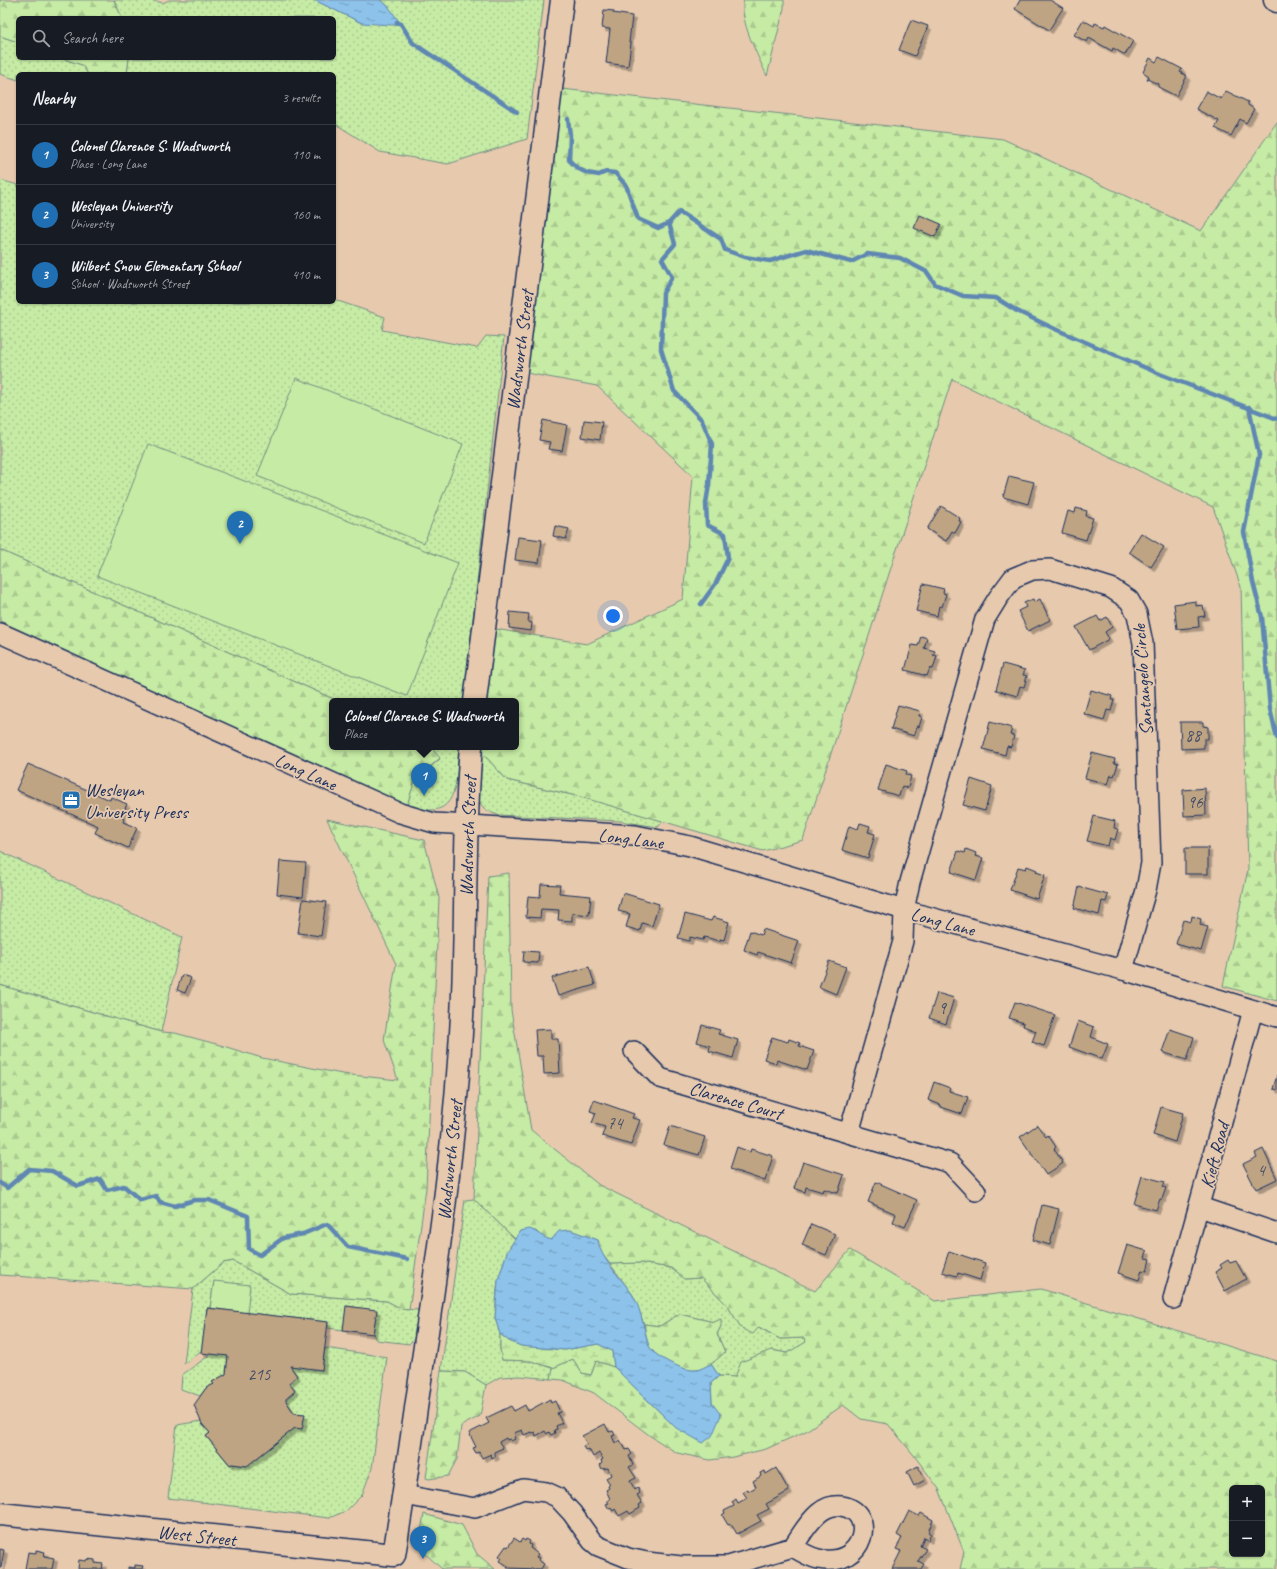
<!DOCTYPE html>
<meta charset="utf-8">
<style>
body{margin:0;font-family:Caveat,sans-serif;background:#242831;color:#f1f3f6}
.controls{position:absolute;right:12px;bottom:12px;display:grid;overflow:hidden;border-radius:6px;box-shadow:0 1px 3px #0004}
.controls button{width:36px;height:36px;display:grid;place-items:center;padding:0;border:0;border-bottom:1px solid #363941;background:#171b24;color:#f1f3f6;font:20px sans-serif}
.you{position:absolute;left:613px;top:616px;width:14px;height:14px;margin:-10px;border:3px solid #fff;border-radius:50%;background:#1a73e8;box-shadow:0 0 0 6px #1a73e833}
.badge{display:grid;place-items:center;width:26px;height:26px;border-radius:50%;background:#1f6fb2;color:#fff;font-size:13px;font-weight:700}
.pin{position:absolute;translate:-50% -33px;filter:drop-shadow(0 1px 2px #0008)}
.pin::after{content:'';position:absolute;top:21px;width:14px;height:12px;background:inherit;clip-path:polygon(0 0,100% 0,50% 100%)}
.popup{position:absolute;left:329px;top:698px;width:190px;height:52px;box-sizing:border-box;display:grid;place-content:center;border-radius:6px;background:#171b24;filter:drop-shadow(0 1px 3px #0005);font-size:13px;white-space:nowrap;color:#9ea1a6}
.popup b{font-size:15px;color:#f1f3f6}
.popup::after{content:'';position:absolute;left:50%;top:100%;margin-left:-8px;border:8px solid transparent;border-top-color:#171b24}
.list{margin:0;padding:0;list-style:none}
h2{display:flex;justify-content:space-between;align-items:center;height:52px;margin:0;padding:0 16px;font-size:17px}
h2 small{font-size:13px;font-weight:400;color:#9ea1a6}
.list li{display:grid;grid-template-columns:26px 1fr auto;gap:12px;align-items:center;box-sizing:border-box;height:60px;padding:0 16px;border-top:1px solid #363941}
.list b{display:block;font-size:15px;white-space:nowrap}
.list p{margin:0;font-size:13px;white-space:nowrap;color:#9ea1a6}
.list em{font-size:13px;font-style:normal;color:#9ea1a6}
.icon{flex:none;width:22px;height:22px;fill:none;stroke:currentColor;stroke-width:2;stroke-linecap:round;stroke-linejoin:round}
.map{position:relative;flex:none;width:1277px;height:1569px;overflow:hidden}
.search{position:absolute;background:#171b24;box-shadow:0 1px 3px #0004;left:16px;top:16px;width:320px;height:44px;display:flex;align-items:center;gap:10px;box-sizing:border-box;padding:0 14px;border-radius:6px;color:#9ea1a6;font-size:15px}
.panel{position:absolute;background:#171b24;box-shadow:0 1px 3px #0004;left:16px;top:72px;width:320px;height:232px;border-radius:6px}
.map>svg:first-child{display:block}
.grass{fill:url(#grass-dots);stroke:#708d81}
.forest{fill:url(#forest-firs);stroke:#708d81;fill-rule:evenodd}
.wetland{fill:url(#wetland-marsh);stroke:#708d81}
.park{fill:#c6eba4;stroke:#708d81}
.water{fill:url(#water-ripples);stroke:#5f87b2}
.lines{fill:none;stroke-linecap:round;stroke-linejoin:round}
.stream{stroke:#5f87b2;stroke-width:4.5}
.building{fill:#bea482;stroke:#1b2f5e;filter:url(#shadow)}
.street-casing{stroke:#1b2f5e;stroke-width:22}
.secondary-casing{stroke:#1b2f5e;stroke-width:25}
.street{stroke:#e7caae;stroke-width:19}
.secondary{stroke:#e7caae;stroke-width:22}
.labels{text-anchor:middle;stroke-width:3.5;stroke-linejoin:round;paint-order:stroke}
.number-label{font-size:17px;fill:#444c67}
.street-label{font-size:19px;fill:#1b2f5e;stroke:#e7caae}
.poi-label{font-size:19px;fill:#1b2f5e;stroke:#e7caae;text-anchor:start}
</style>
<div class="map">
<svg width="1277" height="1569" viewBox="0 0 1277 1569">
<defs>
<pattern id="grass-dots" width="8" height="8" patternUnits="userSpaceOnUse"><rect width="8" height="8" fill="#c6eba4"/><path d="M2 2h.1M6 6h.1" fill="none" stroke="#aaca90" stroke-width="1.8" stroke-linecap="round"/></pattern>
<pattern id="forest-firs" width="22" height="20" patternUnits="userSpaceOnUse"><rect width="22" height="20" fill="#c6eba4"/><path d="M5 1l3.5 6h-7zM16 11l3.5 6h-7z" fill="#aaca90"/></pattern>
<pattern id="wetland-marsh" width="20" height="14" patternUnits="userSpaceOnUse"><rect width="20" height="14" fill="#c6eba4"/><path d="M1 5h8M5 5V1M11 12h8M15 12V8" fill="none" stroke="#aaca90"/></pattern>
<pattern id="water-ripples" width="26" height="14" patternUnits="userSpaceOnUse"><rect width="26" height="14" fill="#8dc2ea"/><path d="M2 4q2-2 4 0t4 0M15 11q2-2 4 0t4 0" fill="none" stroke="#729ec1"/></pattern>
<filter id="shadow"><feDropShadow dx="3.5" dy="3.5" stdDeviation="0" flood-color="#0004"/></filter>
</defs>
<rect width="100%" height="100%" fill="#e7caae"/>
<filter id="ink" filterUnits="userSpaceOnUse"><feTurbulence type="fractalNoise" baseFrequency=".025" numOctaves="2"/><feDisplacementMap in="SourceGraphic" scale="8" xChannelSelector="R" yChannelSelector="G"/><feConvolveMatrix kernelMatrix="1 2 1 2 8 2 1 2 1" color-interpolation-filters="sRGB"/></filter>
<g filter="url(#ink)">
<!-- grass -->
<g class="grass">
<path d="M114,0h37l12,3 6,-3h145l48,23 26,-17 -8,-6h164l-17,139 -79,25 -68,-12 -46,-29v-49h-207l2,-16h205v-40h-212z"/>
<path d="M0,36l18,6v16h43l21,7 6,9h-70v6l-18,-6z"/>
<path d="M0,180l18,5v117h316v-4l4,3 47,16 -3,13 95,18 9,-12 18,1 -40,364h-126l-338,-151z"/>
<path d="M431,747h28c-2,21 1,65 -30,63 -7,0 -15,-3 -22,-5l8,-25 25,-21z"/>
<path d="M480,752l6,5 21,23 74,17 82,24 -5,6 -38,-6 -122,-6c-6,-2 -12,-4 -16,-9 -8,-10 -3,-41 -2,-54z"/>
<path d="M0,851l182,86 -21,95 -161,-47z"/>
<path d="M474,1199l41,40 -8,13 -9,28 -1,9 -2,29 5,16v15l2,11 29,1 22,7 -2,11 -31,-3 -20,1 -14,8 -21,-13 -24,-1 24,-171z"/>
<path d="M233,1261l58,33 96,7 15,8 17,1 -5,29 -5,5 -33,-4 -3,-6 4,-23 -30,-5 -4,24 -15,-2v-6l-81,-9 -33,-32 -4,27h-3l-5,42 -18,14 9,-75 30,-26z"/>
<path d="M640,1263l31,5 14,11 16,-1 26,27 15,24 16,-2 22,12 24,-1 2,5 -19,10 -16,-3 -36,27 -16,-1 -8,-12 14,-12 -8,-18 4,-8 -7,-4 -35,-8 -19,12 -16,-2 -11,-29 -23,-31z"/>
<path d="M325,1348l62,9 -15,111 -10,27 -16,16 -17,7 -161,-20 9,-73 24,-4 9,12 -4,3 24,29 2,-1 15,2 48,-38 7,1 2,-15 -10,-1 -8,-12v-2l9,-8 -6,-8 8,-7 -7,-10 32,4z"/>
<path d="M211,1354l17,2 -2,18 -14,8 2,2 -8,4 -6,8 -19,-7 1,-14z"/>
</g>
<!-- forest -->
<g class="forest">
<path d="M0,0h114l8,18h-104v24l-18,-6z"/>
<path d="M744,0h40v8l-17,68c-8,-18 -29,-57 -23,-76z"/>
<path d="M61,58h68l-2,16h-39l-6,-9z"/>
<path d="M562,89l441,50 198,92 76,-109v879l-54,-15 25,-117 -7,-282 -28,-80 -261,-128 -149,461 -40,11 -182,-54 -74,-17 -21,-23 -6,-5v-5h36v-46h-30l9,-72 92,15 96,-45 10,-123 -96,-90 -71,-13z"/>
<path d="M0,550l338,151h-6v46h99l9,11 -25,22 -8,25 -407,-184z"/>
<path d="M327,819l97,21 15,58 -13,290 -17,122 -7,-1 -15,-8 -96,-7 -58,-33 -10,2 -30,26 -193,-14v-290l161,47 14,1 45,12 42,13 80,16 56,6 -14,-40 12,-76z"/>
<path d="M509,873l2,137 20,120 68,55 216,106 35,-41 85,51 106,-12 236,72v208h-317l4,-17 -25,-63 -26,-35 -25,-30 -27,-5 -18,-14 -37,26 -40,18 -33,8 -23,3 -33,-7 -28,-18 -55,-42 -31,-13 -12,-1 2,-11 20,-9 9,14 9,2 5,-14 18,6 62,61 36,-25 -1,-20 8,-7 16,1 6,-15 30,-12 16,3 19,-11 -2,-4 -24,1 -21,-12 -6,7 -11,-5 -15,-24 -26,-27 -17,1 -13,-11 -31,-5 -30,1 -11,-14 -1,-10 -28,-10 -18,10 -9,-2 -7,-7h-16l-5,8 -41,-40 14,-323zM1232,1488h30v66h-30z"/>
<path d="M679,1314l35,8 7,-3v7l-4,8 8,18c-8,7 -17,17 -29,18 -12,2 -39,-12 -46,-22 -4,-6 -4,-17 -6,-24l16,2z"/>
<path d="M441,1371l24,1 21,13 -6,31 -19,10 -4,33 -9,17 -19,3 -3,-1z"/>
<path d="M424,1514l38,11 15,29 18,15h-53l-24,-22z"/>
</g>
<!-- wetland -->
<path class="wetland" d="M500,1334l9,7 12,5 44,4 33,-6 14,7 2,16 -18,-6 -5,14 -9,-2 -9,-14 -20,9 -22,-7 -29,-1 -2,-11z"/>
<!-- park -->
<g class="park">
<path d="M296,378l167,66 -39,99 -167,-67z"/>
<path d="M148,444l310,119 -51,133 -310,-120z"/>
<path d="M214,1281l36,4 -3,28 -37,-5z"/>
</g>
<!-- water -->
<g class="water">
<path d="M314,0h66l8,6 13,18 -10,1 -29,-2z"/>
<path d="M530,1229c8,3 13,9 21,11l8,-9 11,-1 28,10c3,20 22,36 34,54 10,15 11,35 17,52 5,11 36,26 48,24 4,-1 9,-4 14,-6l8,12 -8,7 1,20 9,12 -9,21 -9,7 -27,-15 -62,-61 -2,-16 -14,-7 -33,6 -44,-4 -12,-5 -9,-7 -5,-16 3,-38 9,-28 13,-21z"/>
</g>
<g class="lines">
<!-- stream -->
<g class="stream">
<path d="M397,22l4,2 12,19 104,69"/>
<path d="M568,119l2,16 -1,25 8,8 10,5 12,2 7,-3 9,1 11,12 12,34 20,9 11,-5 10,-11 42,27 4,11 20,7 25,4 36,-11 45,12 16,-8 33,4 27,14 8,12 28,12 33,2 21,13 38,18 105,45 117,45"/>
<path d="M669,223l6,21 -13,15 10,18 -9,16 -2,56 13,42 28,29 10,24 -3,41 -3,18 1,22 18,9 3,24 -12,25 -15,21"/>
<path d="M1249,407l10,48 -15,77 9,50 9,35 8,92 7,29"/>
<path d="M0,1183l7,5 22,-19 23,2 26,15 22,-7 7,11 17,-4 16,14 16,-4 4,6 15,4 19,-6h15l39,16 1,33 11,6 23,-17 20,-4 24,-10 21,23 59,12"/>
</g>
</g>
<!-- building -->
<g class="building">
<path d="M1020,0h30l13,8 -14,22 -34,-21z"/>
<path d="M604,10l10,1 -1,2 19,3 -3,27h2l-3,23 -22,-3 4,-34 -8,-1z"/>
<path d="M911,20l17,6 -13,30 -16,-6z"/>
<path d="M1083,20l11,6 1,-3 9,4 1,-2 28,16 -8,14 -12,-7 -1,3 -23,-13 -2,4 -13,-7z"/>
<path d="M1159,57l23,12 -2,3 7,4 -11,20 -18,-9v-3l-11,-5 2,-3 -6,-4 7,-14 6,4z"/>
<path d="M1206,91l15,8 5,-8 22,11v3l6,4 -8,14 -6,-4 -9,17 -16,-8 4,-7 -23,-12z"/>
<path d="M920,215l21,9 -6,13 -21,-9z"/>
<path d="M543,420l24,5 -5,26 -14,-2 2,-7 -11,-2z"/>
<path d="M584,420l18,2 -2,18 -18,-3z"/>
<path d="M1009,476l25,6 -6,22 -25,-7z"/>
<path d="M941,506l19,12 -1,3 2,1 -6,11 -3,-2 -6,10 -19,-12z"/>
<path d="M1076,508l11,3 -1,5 7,2 -7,22 -24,-7 6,-22 7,2z"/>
<path d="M555,526l14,3 -3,10 -13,-3z"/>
<path d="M1141,533l23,14 -13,20 -22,-15z"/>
<path d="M518,537l24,3 -3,23 -24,-3z"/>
<path d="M923,584l21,5 -1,4 3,1 -4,13 -3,-1 -2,10 -21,-5z"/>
<path d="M1033,599l1,3 6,-3 10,21 -22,11 -10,-20 8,-4 -2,-4z"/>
<path d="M1196,601v5l7,-1 2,11 -7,1 1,10 -22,2 -3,-25z"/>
<path d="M510,612l19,2 -1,8 4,1 -1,8 -22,-3z"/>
<path d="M1097,616l3,5 7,-4 5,10 -7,5 4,7 -20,11 -13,-23z"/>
<path d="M921,636l6,2 -3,10 11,3 -2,4 4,1 -4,13 -3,-1 -3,8 -22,-6 7,-25 6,1z"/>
<path d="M1003,664l22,6 -2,5 4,1 -3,11 -4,-1 -3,10 -21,-6z"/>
<path d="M1091,690l21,6 -1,4h3l-3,11 -4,-1 -3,10 -20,-6z"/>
<path d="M898,705l22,6 -1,5 3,1 -3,10 -2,-1 -3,10 -23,-7z"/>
<path d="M990,722l22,6 -2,7 4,1 -3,11 -4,-1 -2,9 -22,-6z"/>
<path d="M1180,722h23v4l5,1v12h-4v9l-23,1z"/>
<path d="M1092,753l23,6 -1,4 4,1 -4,12 -3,-1 -3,9 -23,-6z"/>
<path d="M28,764l82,36 1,-3 16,7 -6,13 3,2 -1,3 14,6 -9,20 -33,-15 3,-7 -82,-36z"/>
<path d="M886,764l21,7 -1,4 5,1 -3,12 -6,-2 -3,10 -21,-6z"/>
<path d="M971,779l21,7 -7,25 -22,-6z"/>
<path d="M1205,788l1,27 -22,1 -1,-26z"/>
<path d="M1094,816l21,5 -1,7 4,1 -3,11 -5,-2 -2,8 -21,-5z"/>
<path d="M860,823l10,3 -2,6 7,2 -7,24 -26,-8 7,-24 9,3z"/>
<rect x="1185" y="848" width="23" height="26"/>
<path d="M966,849l10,4 -1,3 8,2 -7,22 -25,-8 7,-21 7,2z"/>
<path d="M280,861l26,2 -3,34 -26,-3z"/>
<path d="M1027,866l10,4 -1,2 9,3 -8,24 -27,-9 8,-23 8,2z"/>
<path d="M541,884l19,1 -1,8 32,3 -2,19 -17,-2v8l-14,-1 1,-10 -18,-1 -1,9 -14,-1 2,-21 12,1z"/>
<path d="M1079,887l29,8 -2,7 -4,-1 -3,14 -25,-7z"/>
<path d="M623,893l36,11 -7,22 -10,-3 -2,8 -14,-4 4,-13 -12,-3z"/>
<path d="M303,899l23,3 -5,34 -23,-3z"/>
<path d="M685,914l26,7 2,-4 16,5 -5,18 -4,-1v2l-16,-4 -1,3 -13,-3 -1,4 -11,-3z"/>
<path d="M1192,916l9,3 -1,6 8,2 -7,24 -25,-7 7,-24 8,2z"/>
<path d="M763,929l36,12 -8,22 -33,-11 -1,3 -13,-5 6,-19 11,4z"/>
<path d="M524,951l15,1 -1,11 -15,-1z"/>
<path d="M829,961l17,6 -10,27 -17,-7z"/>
<path d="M589,967l6,18 -37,11 -6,-18z"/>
<path d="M182,975l9,3 -6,15 -8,-3z"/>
<path d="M937,993l17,5 -8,26 -17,-6z"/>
<path d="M1015,1002l40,13 -11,31 -12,-4 4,-11 -13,-5 1,-3 -15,-5z"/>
<path d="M1078,1021l16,6 -3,10 17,7 -6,15 -33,-12z"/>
<path d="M702,1025l18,5 -2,4 20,6 -5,18 -24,-7 1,-5 -13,-4z"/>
<path d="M551,1029v10h7l2,34 -16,1 -1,-18h-6l-2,-26z"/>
<path d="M1170,1029l24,8 -7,23 -25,-8z"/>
<path d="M772,1037l16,5 1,-3 11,4 -1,3 15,5 -7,19 -30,-10 -1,3 -12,-4z"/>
<path d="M1277,1075v15l-4,-1z"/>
<path d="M934,1082l16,6 -1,3 19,6 -6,17 -21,-7v-2l-13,-5z"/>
<path d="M594,1100l40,14 -2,4 8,2 -9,25 -29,-9 3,-9 -13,-4 4,-10 -6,-2z"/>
<path d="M1161,1107l22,6 -8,29 -22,-7z"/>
<path d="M1037,1125l9,12 2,-2 8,12 -2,2 9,14 -17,12 -26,-38z"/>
<path d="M670,1126l35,11 -6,18 -35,-10z"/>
<path d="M737,1147l13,5 1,-3 22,7 -8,25 -35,-12z"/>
<path d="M1263,1149l14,30 -21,10 -13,-25 14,-7 -2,-4z"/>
<path d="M803,1162l41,13 -6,18 -14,-4 -1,3 -17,-5 -1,5 -11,-4z"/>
<path d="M1142,1176l23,6 -2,5 3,1 -4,11h-2l-4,11 -22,-6z"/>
<path d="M876,1182l41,18 -12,27 -12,-5 3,-8 -28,-12z"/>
<path d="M1042,1205l17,4 -9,36 -17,-5z"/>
<path d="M811,1224l24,10 -9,21 -24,-10z"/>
<path d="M1127,1245l20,6 -2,7 5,1 -3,12 -5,-1 -3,10 -21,-7z"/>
<path d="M949,1251l36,12 -5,17 -22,-7 -1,3 -15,-4z"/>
<path d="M1228,1260l2,3 6,-2 10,18 -21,12 -10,-19 7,-4 -2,-3z"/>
<path d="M346,1306l31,4 -4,24 -30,-4z"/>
<path d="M207,1308l121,14 -6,48 -32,-4 7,10 -8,7 6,8 -9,8v2l8,12 11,1 -3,15 -7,-1 -48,38 -15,-2 -2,1 -24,-29 4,-3 -8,-9 -8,-19 12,-17 8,-4 -2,-2 14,-8 2,-18 -27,-3z"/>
<path d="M550,1399l1,4 4,-2 5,11 -3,1 5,10 -6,3 1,3 -3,1 1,3 -4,2 -2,-3 -2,2 -2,-3 -9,5 -1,-4 -3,1 -1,-1 -7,3 -2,-5 -8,3 2,3 -2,1 1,2 -4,2 -1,-2 -3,1 -1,-2 -7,4 4,6 -9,4 2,4 -4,2 -1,-4 -9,4 -3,-6 -3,1 -3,-5 3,-1 -7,-14 20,-10 -3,-5 25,-12 3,5 11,-6 3,6z"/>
<path d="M605,1424l4,8 4,-1 2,4 -3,1 3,7 5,-3 6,10 3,-1 3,5 -3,2 4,9 -4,2 7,11 -6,3 5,9 3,-2 2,5 -3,2 5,8 -3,2 1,3 -10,6 -2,-3 -9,5 -4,-7 -2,2 -2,-3 -2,1 -3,-5 3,-1 -2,-2 3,-2 -4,-9 3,-2 -1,-2 2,-2 -4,-6 5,-3 -3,-7 -6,1 -2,-4 2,-2 -1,-3 2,-1 -4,-6 -6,4 -4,-8 -4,1 -2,-4 4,-2 -5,-8z"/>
<path d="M918,1466l7,14 -11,6 -7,-14z"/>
<path d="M776,1468l13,23 -23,13 3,5 -12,6 4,6 -24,13 -6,-10 -3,1 -6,-10 3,-2 -1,-2 10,-5 -2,-4 4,-3 2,4 9,-5 -4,-6 5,-3 1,2 7,-4 -3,-6 8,-5 -1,-3 5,-2 1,3z"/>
<path d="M909,1511l10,5 2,-3 12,7 -5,12 3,2 -3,6 -4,-3 -4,9 6,3 -8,12 6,3 -3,5h-29l9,-18 -5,-2 6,-11 -5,-3z"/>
<path d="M514,1538l6,4 2,-3 3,2 1,-2 4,2 -1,3 2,1 -1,3 8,6 -2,3 3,1 -1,2 6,4 -3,5 -34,-1 1,-2 -8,-5 2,-3 -3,-2 7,-10 2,1z"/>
<path d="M0,1549l4,1 -3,18h-1z"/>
<path d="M36,1550l9,2 -1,4 10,2 -2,11h-27l3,-17 8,1z"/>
<path d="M87,1559l8,1v3l8,1 -1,5h-24l1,-9 7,1z"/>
<path d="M135,1565l8,1 -1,3h-14v-2l7,1z"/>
</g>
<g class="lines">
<!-- street casing -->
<g class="street-casing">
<g id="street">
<path d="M0,633l400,180 34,10 201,12 55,11 214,64 219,60 154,47"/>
<path d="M634,1051l26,27 290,85 26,28"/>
<path d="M849,1133l54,-192 1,-31 6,-28 75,-263 13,-21 15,-20 19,-8 18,-1 61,19 18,12 8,14 6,29 8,220 -5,27 -23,80"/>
<path d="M1200,1207l77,26"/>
<path d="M1173,1299l80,-289"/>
<path d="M404,1495l71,13 48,-19 23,3 11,5 15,16 20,28 6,5 30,12 19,4 34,4h47l65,-19c8,5 16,10 25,12 47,10 60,-48 23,-53 -8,-1 -16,2 -22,7 -11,9 -18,22 -26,34"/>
</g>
</g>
<!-- secondary casing -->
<g class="secondary-casing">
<g id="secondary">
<path d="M1275,0l2,1"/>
<path d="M475,701l87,-701"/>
<path d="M0,1514l394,41c11,-67 20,-134 30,-202 16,-111 32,-224 38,-337 5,-89 1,-179 9,-269"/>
</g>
</g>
<!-- street -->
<use href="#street" class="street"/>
<!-- secondary -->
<use href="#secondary" class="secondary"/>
</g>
</g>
<!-- icons -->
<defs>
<g id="office-square" transform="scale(1)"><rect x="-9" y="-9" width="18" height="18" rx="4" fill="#1f6fb2" stroke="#e7caae"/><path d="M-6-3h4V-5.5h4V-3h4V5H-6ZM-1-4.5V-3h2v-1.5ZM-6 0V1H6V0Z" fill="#fff"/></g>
</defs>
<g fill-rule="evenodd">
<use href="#office-square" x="71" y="800"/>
</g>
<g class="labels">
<!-- number labels -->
<g class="number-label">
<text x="1193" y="741">88</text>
<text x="1195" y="808">96</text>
<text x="942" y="1014">9</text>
<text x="615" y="1129">74</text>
<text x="1261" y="1176">4</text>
<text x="259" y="1380">215</text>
</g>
<!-- street labels -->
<g class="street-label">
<text transform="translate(519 350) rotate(-83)" y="7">Wadsworth Street</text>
<text transform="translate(1142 680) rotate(-94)" y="7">Santangelo Circle</text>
<text transform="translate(306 771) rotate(24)" y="7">Long Lane</text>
<text transform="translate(467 836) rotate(-88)" y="7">Wadsworth Street</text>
<text transform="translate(631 838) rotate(7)" y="7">Long Lane</text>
<text transform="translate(943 921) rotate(15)" y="7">Long Lane</text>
<text transform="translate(736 1100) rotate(16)" y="7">Clarence Court</text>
<text transform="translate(1214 1155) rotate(-75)" y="7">Kieft Road</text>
<text transform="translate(449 1160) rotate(-84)" y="7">Wadsworth Street</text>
<text transform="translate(197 1535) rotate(6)" y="7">West Street</text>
</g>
<!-- poi labels -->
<g class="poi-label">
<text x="85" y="796">Wesleyan<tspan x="85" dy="22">University Press</tspan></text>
</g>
</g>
</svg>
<div class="controls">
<button>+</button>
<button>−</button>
</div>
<div class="you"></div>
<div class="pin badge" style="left:424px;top:796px">1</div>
<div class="popup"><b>Colonel Clarence S. Wadsworth</b>Place</div>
<div class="pin badge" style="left:240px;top:544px">2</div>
<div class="pin badge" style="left:423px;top:1559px">3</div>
<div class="search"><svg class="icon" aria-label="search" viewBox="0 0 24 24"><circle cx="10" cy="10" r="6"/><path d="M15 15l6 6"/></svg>Search here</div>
<section class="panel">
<h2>Nearby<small>3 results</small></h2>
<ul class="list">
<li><span class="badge">1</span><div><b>Colonel Clarence S. Wadsworth</b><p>Place · Long Lane</p></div><em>110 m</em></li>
<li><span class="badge">2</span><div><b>Wesleyan University</b><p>University</p></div><em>160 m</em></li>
<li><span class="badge">3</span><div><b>Wilbert Snow Elementary School</b><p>School · Wadsworth Street</p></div><em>410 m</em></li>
</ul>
</section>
</div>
